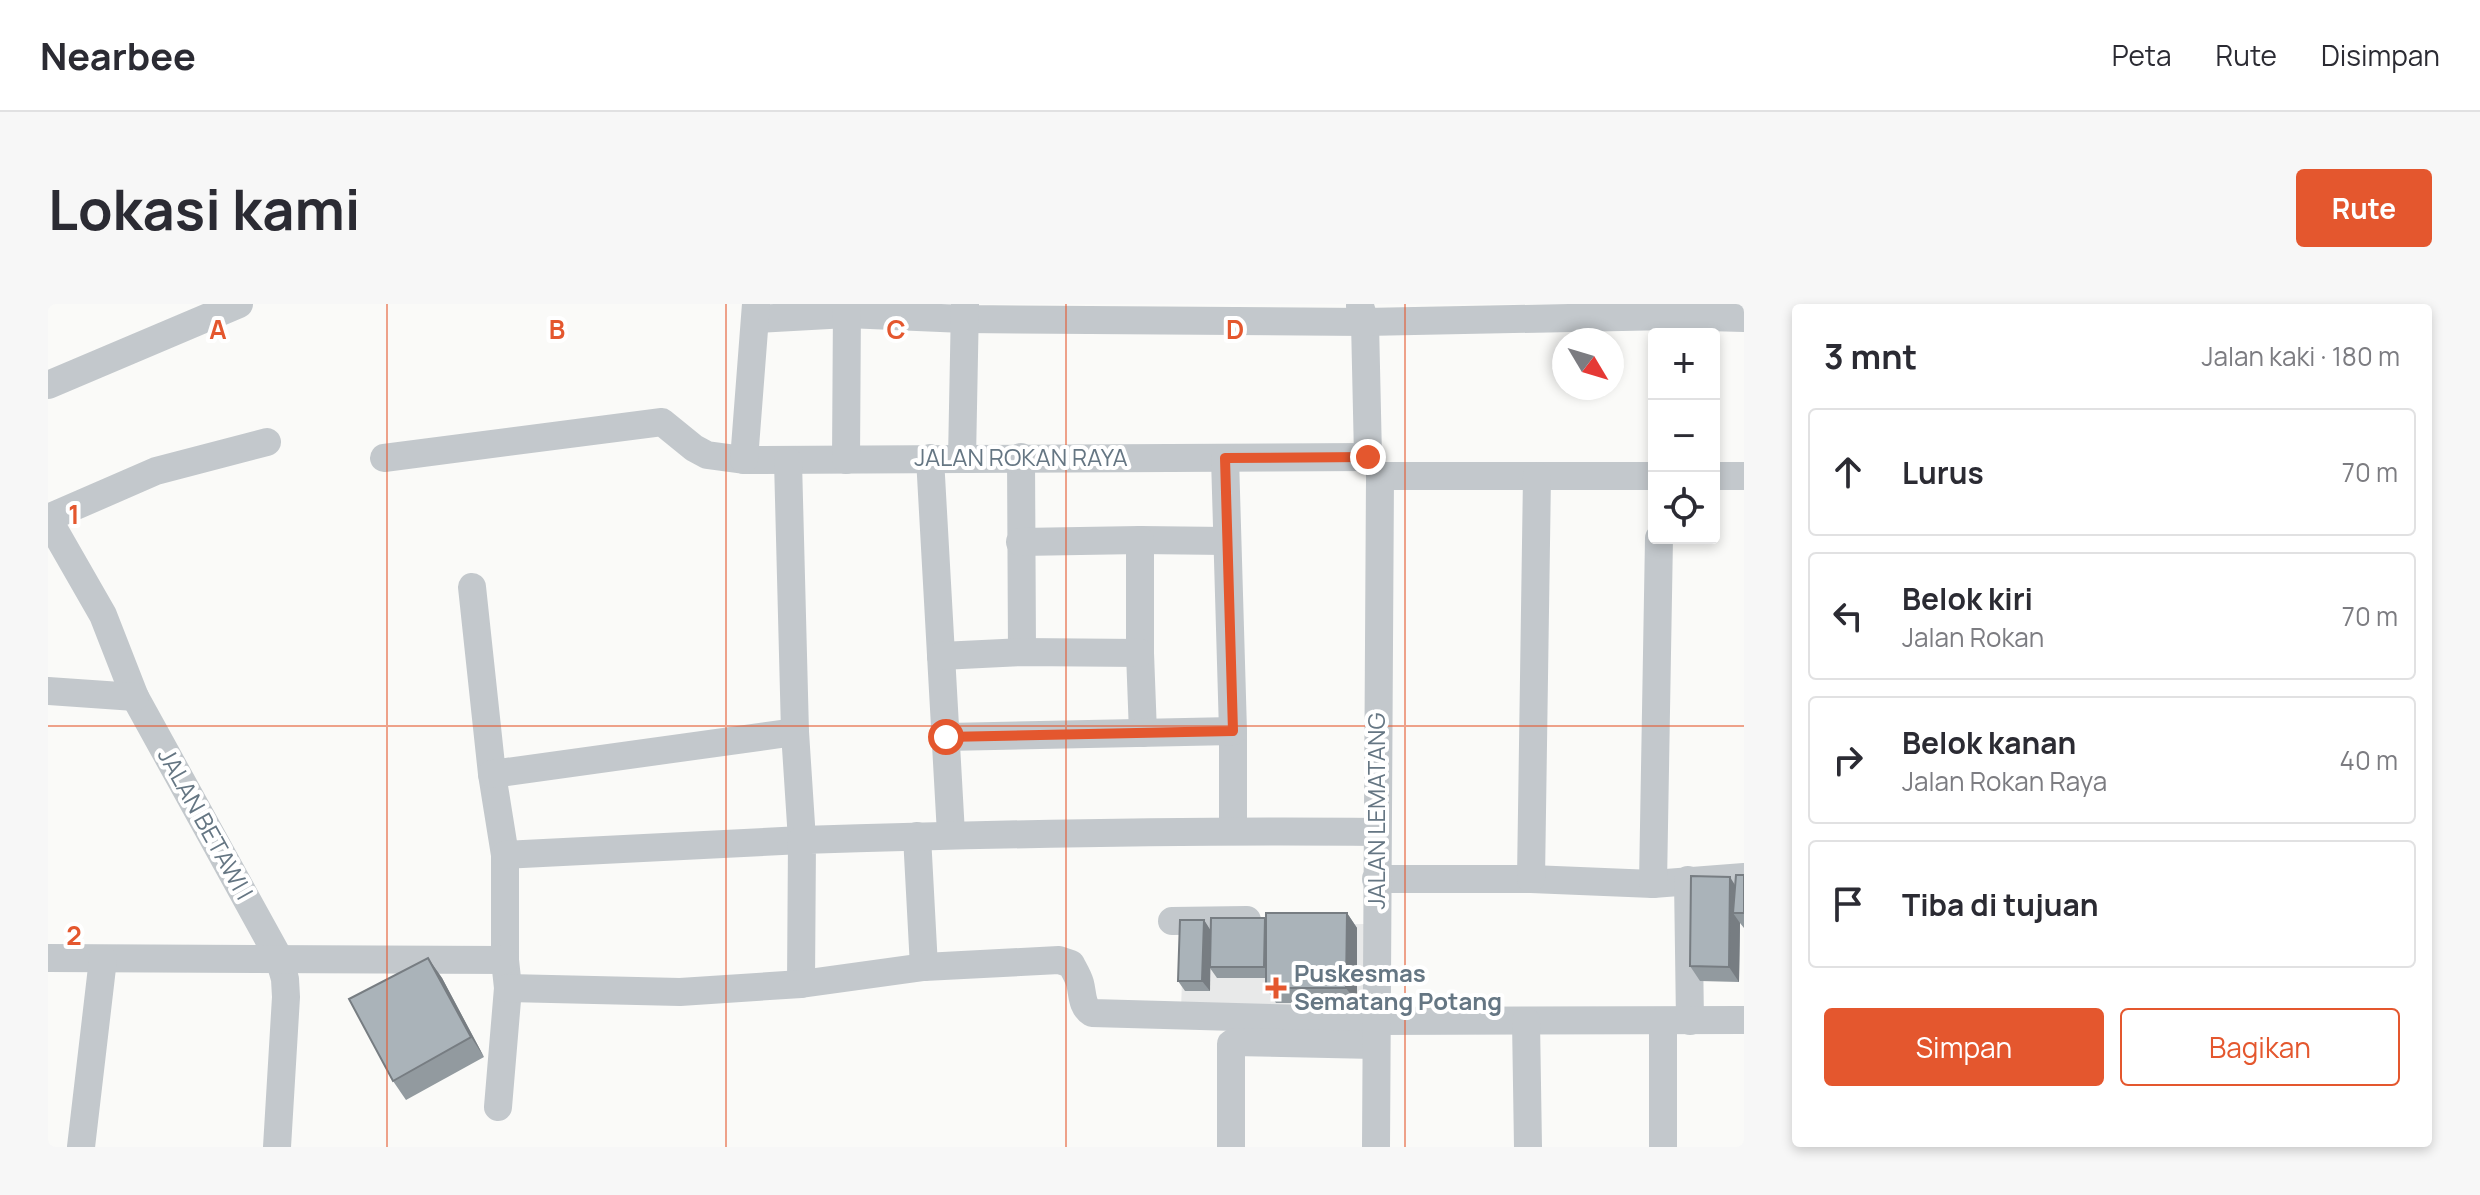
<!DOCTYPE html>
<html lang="id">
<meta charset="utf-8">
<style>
body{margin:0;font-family:Manrope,sans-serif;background:#f7f7f7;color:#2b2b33}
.controls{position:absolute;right:24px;top:24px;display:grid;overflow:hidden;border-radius:8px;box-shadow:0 4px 12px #0003}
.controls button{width:72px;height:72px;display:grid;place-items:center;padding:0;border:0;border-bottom:2px solid #e1e1e2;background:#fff;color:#2b2b33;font:40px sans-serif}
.compass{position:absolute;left:1504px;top:24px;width:72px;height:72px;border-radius:50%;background:#fff;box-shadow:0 4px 12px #0003;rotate:128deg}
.stop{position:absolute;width:24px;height:24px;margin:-18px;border:6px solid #e4572e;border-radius:50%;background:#fff}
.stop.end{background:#e4572e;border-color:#fff;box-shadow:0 2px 8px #0008}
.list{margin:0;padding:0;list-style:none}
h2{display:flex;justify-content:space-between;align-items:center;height:104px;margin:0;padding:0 32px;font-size:34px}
h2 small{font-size:26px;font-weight:400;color:#7c7c81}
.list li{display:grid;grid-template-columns:52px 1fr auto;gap:24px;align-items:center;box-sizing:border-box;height:128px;margin:0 16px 16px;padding:0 16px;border:2px solid #e1e1e2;border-radius:8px}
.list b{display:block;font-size:30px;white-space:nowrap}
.list p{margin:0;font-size:26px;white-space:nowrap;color:#7c7c81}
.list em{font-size:26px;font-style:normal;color:#7c7c81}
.actions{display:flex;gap:16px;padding:24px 32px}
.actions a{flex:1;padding:18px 0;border:2px solid #e4572e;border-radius:8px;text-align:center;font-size:28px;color:#e4572e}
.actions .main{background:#e4572e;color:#fff}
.icon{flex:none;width:44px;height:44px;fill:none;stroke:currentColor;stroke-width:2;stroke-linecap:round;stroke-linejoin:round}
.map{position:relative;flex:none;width:1696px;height:843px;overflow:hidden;border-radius:8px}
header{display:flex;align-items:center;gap:48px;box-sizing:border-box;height:112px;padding:0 40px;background:#fff;border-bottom:2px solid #e1e1e2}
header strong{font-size:38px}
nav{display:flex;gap:44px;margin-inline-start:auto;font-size:28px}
.intro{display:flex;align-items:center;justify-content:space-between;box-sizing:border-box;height:192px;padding:0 48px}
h1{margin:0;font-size:56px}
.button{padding:20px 36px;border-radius:8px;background:#e4572e;color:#fff;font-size:28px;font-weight:700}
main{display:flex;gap:48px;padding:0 48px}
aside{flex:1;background:#fff;border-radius:8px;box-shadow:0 4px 12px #0003}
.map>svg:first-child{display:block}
.built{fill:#e8e9e9}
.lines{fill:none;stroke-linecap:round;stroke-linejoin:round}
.minor{stroke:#c3c8cc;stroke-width:28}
.wall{fill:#929a9f}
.shaded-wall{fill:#777d82}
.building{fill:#aab3b9;stroke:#777d82;stroke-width:2}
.route{stroke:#e4572e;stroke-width:10}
.grid{fill:none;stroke:#e4572e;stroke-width:2;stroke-opacity:0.55}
.poi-dot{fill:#e4572e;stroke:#fff;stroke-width:3}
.labels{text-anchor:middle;stroke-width:8;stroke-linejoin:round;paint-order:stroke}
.street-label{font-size:24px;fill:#657683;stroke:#fff}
.poi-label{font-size:24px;font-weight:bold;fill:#657683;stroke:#fff;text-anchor:start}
.grid-label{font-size:26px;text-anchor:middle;font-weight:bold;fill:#e4572e;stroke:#fff;stroke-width:8;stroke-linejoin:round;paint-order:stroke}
</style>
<header>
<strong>Nearbee</strong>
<nav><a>Peta</a><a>Rute</a><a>Disimpan</a></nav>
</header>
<div class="intro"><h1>Lokasi kami</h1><a class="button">Rute</a></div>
<main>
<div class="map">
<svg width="1696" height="843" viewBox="0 0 1696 843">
<rect width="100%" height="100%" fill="#fafaf8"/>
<!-- built -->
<path class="built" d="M1323,620v92l-190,-7 3,-84z"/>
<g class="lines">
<!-- minor -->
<g class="minor">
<path d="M1312,2l5,16 3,135"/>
<path d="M1623,12l73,2"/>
<path d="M708,15l91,-5 117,5 401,3 306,-6v-12"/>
<path d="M0,81l191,-81"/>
<path d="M973,153l1,195"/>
<path d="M336,154l278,-36 32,26 13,7 37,5 624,-3"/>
<path d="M882,154l21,376"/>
<path d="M1177,154l8,273v100"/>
<path d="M914,155l3,-155"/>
<path d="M696,156l12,-156"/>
<path d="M798,156l1,-156"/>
<path d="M1332,172h274"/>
<path d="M1666,172h30"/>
<path d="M0,214l108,-47 111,-29"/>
<path d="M0,215l55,96 32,82 144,261 6,21 1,18 -9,150"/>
<path d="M1092,236l86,1"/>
<path d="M972,238l120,-2v113l3,80"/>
<path d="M424,283l20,187 13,81v105l3,28 -10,119"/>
<path d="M893,352l81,-4 118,1"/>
<path d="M0,387l87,6"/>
<path d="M898,433l287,-6"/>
<path d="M444,470l303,-42"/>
<path d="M869,532l7,131"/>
<path d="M457,551l297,-15 -7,-108 -7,-271"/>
<path d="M1328,575h155l122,5 91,-7"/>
<path d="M1483,575l6,-403"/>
<path d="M1640,576l2,141"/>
<path d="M1605,580l6,-346"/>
<path d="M1124,617l75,-1"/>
<path d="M0,654l457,2"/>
<path d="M753,680l1,-144c191,-6 383,-10 574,-8"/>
<path d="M460,684l172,4 121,-8 123,-17 135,-7 12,4c3,6 7,12 9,19 3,11 1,23 12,30l283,8 369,-1"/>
<path d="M1478,717l2,126"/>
<path d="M1615,717v126"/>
<path d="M33,843l22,-188"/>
<path d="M1183,843v-103l3,-2 141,3"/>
<path d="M1328,843l4,-671"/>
</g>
</g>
<!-- wall -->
<g class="wall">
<path d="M1696,571v53l-4,-5 -1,59 -39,-1 -10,-15 45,-81z"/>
<path d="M1299,609l10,15v75h-81l-10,-15v-10h-49l-7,-10v23h-25l-7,-10 26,-61 6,10 55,-12z"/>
<path d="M380,654l14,20 42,79 -78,43 -13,-19z"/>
</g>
<!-- shaded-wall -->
<g class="shaded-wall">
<path d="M1682,573l10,16 -7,20 7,10 -1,59 -10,-15z"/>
<path d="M1299,609l10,15v75l-11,-15z"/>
<path d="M1156,616l7,11 -1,60 -8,-10z"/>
<path d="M380,654l14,20 42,79 -13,-20z"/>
</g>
<!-- building -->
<g class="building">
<path d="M1688,571h8v38h-11z"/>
<path d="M1643,572l39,1 -1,90 -39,-1z"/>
<path d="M1218,609h81l-1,75h-80z"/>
<path d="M1163,614h54l-1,49h-54z"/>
<path d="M1132,616h24l-2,61h-24z"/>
<path d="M380,654l43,79 -78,44 -44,-82z"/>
</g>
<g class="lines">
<!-- route -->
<path class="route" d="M898,433l287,-6 -8,-273 143,-1"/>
</g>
<!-- grid -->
<path class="grid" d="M339,0v843M678,0v843M1018,0v843M1357,0v843M0,422h1696"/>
<!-- markers -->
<path class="poi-dot" d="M1224 672h8v8h8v8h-8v8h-8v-8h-8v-8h8z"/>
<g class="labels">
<!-- street labels -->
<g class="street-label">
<text x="973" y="162">JALAN ROKAN RAYA</text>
<text transform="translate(1329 507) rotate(-90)" y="8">JALAN LEMATANG</text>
<text transform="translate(157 520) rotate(61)" y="8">JALAN BETAWI I</text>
</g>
<!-- poi labels -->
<g class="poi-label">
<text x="1246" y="678">Puskesmas<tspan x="1246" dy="28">Sematang Potang</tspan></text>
</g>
</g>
<g class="grid-label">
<text x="170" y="35">A</text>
<text x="509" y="35">B</text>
<text x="848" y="35">C</text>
<text x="1187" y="35">D</text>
<text x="26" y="220">1</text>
<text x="26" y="641">2</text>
</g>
</svg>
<div class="controls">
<button>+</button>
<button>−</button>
<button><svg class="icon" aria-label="locate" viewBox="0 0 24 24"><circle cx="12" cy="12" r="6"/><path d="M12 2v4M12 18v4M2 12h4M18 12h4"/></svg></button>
</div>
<svg class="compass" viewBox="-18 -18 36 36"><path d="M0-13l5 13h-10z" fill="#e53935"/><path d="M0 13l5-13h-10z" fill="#7c7c81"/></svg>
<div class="stop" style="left:898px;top:433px"></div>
<div class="stop end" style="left:1320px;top:153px"></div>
</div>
<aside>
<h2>3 mnt<small>Jalan kaki · 180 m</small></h2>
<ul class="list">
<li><svg class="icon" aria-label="ahead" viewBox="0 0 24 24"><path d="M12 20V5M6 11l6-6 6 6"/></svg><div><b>Lurus</b></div><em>70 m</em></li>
<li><svg class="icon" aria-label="left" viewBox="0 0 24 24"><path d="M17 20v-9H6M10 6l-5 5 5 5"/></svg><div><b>Belok kiri</b><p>Jalan Rokan</p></div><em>70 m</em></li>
<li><svg class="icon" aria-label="right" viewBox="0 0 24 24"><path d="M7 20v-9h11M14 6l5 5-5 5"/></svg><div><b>Belok kanan</b><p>Jalan Rokan Raya</p></div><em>40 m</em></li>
<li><svg class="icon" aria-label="arrive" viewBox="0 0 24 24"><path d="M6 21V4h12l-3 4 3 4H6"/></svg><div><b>Tiba di tujuan</b></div></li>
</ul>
<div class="actions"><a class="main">Simpan</a><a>Bagikan</a></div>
</aside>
</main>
